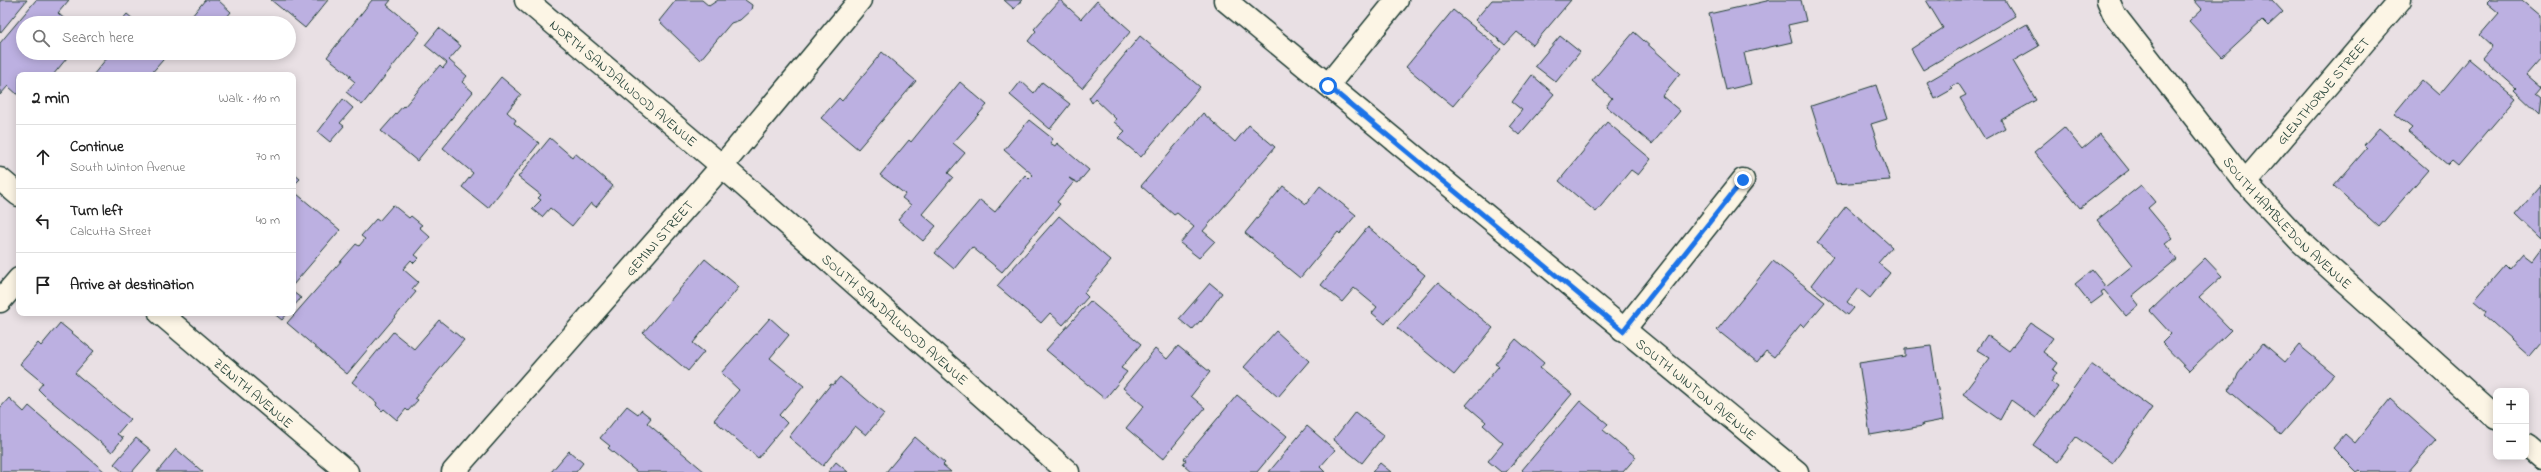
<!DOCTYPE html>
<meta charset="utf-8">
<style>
body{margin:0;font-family:"Indie Flower",sans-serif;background:#f6f6f6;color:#222}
.controls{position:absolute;right:12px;bottom:12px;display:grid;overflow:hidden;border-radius:8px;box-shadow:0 2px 10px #0003}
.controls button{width:36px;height:36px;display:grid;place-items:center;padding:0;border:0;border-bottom:1px solid #e0e0e0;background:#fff;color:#222;font:20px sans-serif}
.stop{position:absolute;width:12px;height:12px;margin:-9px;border:3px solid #1a73e8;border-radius:50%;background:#fff}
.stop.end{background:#1a73e8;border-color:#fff;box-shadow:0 1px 4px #0008}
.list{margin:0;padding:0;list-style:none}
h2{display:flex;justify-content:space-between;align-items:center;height:52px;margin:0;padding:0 16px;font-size:17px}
h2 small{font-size:13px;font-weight:400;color:#767676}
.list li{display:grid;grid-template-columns:26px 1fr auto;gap:12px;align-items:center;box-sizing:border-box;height:64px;padding:0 16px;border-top:1px solid #e0e0e0}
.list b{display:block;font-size:15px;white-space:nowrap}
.list p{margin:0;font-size:13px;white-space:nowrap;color:#767676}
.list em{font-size:13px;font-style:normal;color:#767676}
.icon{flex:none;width:22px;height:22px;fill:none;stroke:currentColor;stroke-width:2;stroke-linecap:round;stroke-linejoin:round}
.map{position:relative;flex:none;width:2541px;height:472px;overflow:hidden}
.search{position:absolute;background:#fff;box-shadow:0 2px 10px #0003;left:16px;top:16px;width:280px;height:44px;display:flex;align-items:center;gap:10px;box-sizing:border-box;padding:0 14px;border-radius:22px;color:#767676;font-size:15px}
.panel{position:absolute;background:#fff;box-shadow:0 2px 10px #0003;left:16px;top:72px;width:280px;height:244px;border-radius:8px}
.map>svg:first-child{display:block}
.building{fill:#bcb0e1;stroke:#1f3d34}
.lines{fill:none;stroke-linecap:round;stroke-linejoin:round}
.minor-casing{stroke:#1f3d34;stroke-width:25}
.tertiary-casing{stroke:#1f3d34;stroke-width:25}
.minor{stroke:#fcf5e5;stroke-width:22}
.tertiary{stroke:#fcf5e5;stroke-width:22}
.route{stroke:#1a73e8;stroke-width:5}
.labels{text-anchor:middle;stroke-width:3;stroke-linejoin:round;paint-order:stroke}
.street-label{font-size:14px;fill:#1f3d34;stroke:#fcf5e5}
</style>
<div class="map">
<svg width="2541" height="472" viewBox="0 0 2541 472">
<rect width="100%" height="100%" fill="#e9e0e4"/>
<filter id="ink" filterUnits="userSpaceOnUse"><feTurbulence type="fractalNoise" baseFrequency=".025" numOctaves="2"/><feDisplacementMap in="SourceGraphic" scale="8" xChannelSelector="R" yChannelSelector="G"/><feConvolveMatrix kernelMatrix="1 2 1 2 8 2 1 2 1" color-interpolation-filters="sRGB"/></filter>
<g filter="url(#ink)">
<!-- building -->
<g class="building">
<path d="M0,0h27l-27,33z"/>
<path d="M36,0h33l-11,13 11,10h-46v30h48l-18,22h-34v21l-11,-10 -8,9v-52z"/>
<path d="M205,0h13l13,12 -9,11h-33l-2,-1z"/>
<path d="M271,0h57l-23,28z"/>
<path d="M372,0h19l-4,5 33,27 -58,73 -16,-13 9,-10 -6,-5 2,-1 -24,-19z"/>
<path d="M676,0h26l7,6 9,-6h27l7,5 -1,5 -11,10 -9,3 -31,37 -41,-39z"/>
<path d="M1004,0h18l-8,9z"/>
<path d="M1060,0l21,19 16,-18 34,30 -49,57 -54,-47 8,-10 -2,-2z"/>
<path d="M1492,0h79l-38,45 -16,-13 -12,13 -30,-25z"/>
<path d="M1771,0h30l5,21 -18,4 4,17 -48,11 7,31 -25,6 -17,-76z"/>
<path d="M1926,0h79l10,16 -92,54 -12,-21 32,-21z"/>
<path d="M2194,0h78l11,12 -15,14 -6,-6 -40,37 -33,-36 13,-12z"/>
<path d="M2490,0h32l19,16v42l-15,17 15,13 -5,6 5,4 -2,16 -25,-24 2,-2 -34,-30 10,-12 -12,-11 19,-22 -12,-10z"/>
<path d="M1453,10l48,39 -48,57 -47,-39z"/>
<path d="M127,14l11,9h-19z"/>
<path d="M2027,24l12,22 -26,15 23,39 -35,20 4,8 -20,11 -25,-41 6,-3 -8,-12 -7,4 2,2 -18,10 -8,-17z"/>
<path d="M439,28l22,18 -12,14 18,16 -5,6 11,10 -56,69 -36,-30 22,-25 1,1 36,-42 3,3 4,-5 -22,-18z"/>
<path d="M1634,32l46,41 -18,23 18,15 -28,33 -46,-38 6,-8 -20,-17z"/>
<path d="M1140,36l60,51 -59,70 -23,-19 7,-7 -11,-9 2,-3 -21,-20 -3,4 -3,-5z"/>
<path d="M1560,36l20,16 -24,30 -21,-16z"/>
<path d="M882,52l34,29 -58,68 -37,-31 18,-20 3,3z"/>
<path d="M111,53h58l-19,22h-57z"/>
<path d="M2469,59l47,39 -58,68 -6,-5 -4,4 -40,-33 4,-4 -18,-14 28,-34 17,15z"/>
<path d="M1532,75l22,19 -35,41 -10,-9 13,-16 -10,-8z"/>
<path d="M501,77l20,17 -14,18 9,8 -2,3 25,20 -51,65 -26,-21 11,-14 -30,-25z"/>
<path d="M1021,81l13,12 8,-11 28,22 -20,25 -40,-34z"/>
<path d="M960,82l27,23 -34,38 12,10 -17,20 5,4 -31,37 14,12 -13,15 -25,-21 13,-15 -9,-7 3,-4 -25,-19 29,-35 2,2z"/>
<path d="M1876,85l11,34 -16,5 19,56 -54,4 -25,-78z"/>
<path d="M343,99l10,9 -13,15 4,3 -14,16 -12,-10z"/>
<path d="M1203,113l32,29 14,-17 26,22 -72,84 12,10 -16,17 -19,-15 14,-16 -17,-14 -3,2 -33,-29z"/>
<path d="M1029,120l24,19 -3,4 5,3 2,-3 32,27 -11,13 -9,-5 5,4 -17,20 3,2 -58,68 -30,-25 -18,22 -19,-16 45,-53 15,12 30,-37 4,4 4,-4 -29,-25z"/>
<path d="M1607,122l44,37 -13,16 -7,-5 -35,42 -37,-31z"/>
<path d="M2064,127l18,22 18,-15 29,36 -49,38 -46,-56z"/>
<path d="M2379,128l49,42 -49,57 -45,-41 33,-38 -3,-3z"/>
<path d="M550,138l22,19 3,-4 38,33 -17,21 -5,-4 -19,23 -22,-18 -8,9 -10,-8 9,-9 -3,-2 3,-3 -23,-18z"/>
<path d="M293,173l7,6 -7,7z"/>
<path d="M2141,185l14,17 -7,6 25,30 -8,6 12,15 -45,37 7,9 -13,11 -22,-26 -3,2 2,3 -12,9 -16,-20 17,-14 14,17 27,-22 -36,-45z"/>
<path d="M2541,185v53l-25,-24z"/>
<path d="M1283,186l23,18 14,-18 36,29 -16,19 -2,-2 -38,46 -55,-45z"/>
<path d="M297,194l43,36 -47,55v-86z"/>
<path d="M393,205l16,13 2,-2 11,9 -3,2 11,10 -15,18 4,3 -5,5 -3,-3 -8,9 15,13 -6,7 4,3 -69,82 -60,-51 69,-79 3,2 6,-7 -4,-3 15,-17 3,2z"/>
<path d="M1846,206l46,41 -14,16 12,10 -20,25 -12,-10 -11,14 7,6 -6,7 -37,-30 22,-29 -16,-13z"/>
<path d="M1059,216l52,45 -27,32 4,4 -25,28 -13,-12 -9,10 -44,-37z"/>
<path d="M1368,227l57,48 -40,49 -13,-11 5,-6 -23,-19 -12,14 -21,-17z"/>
<path d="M2541,248v95l-11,13 -46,-41 2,-4 -12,-10 31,-36 4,4 14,-16 9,7z"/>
<path d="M2205,258l17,18 -23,21 32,33 -42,41 -27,-28 9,-9 -21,-23z"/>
<path d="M705,259l34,28 -46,56 11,9 -16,19 -45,-38z"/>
<path d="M1773,261l52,41 -21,25 -3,-3 -27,33 -8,-6 -9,11 -40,-32z"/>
<path d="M1438,282l55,46 -39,47 -57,-47z"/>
<path d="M1210,283l12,10 -21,29 -1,-1 -8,9 -13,-11z"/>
<path d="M293,292l8,6 -8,9z"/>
<path d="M1090,301l51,43 -20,24 6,4 -22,27 -59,-49z"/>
<path d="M273,313h15l-6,7z"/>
<path d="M770,318l19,17 -19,23 34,28 -25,29 8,8 -29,35 -44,-38 25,-30 -18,-17z"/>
<path d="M439,320l25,20 -49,58 3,2 -10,11 -2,-2 -9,11 -13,-11 -2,2 -6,-6 1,-2 -25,-21 41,-50 21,17z"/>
<path d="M60,323l34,28 -19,22 55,46 -13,15 6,4 -11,14 -67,-56 -7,-7 5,-6 -23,-19 18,-21 3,3z"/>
<path d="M2031,323l22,15 -10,14 15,11 -5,7 4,3 -6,9 7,5 -22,31 -25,-18 -11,20 -37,-26 27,-36 -13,-8 10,-15 22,16z"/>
<path d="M1276,331l33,30 -31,36 -34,-30z"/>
<path d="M1516,339l28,24 -4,5 32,26 -66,78h-5l-13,-11 15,-18 -20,-18 3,-3 -20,-17 33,-39 -4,-2z"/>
<path d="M2263,343l22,19 14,-17 35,29 -53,61 -53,-45 7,-8 3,-8z"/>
<path d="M1178,346l32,26 -19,24 14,12 -42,51 -37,-31 18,-22 -21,-18 32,-39 12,10z"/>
<path d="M1931,346l12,74 -21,4 1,2 -53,9 -11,-72 46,-7v-7z"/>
<path d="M2091,364l61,44 -39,55 -37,-26 -18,25 -25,-17z"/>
<path d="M840,377l44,37 -18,21 -11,-9 -32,40 -34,-29 42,-53 2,1z"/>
<path d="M1237,395l50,41 -30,36h-65l-9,-8 3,-4 -2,-1z"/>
<path d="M9,398l15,14 5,-6 76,66h-105v-64z"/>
<path d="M2390,399l46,41 -28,32h-46l-2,-2 -3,2 -24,-24 12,-14 10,9z"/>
<path d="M1580,401l28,23 -5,6 33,27 -13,15h-99l-2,-2z"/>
<path d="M627,406l11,8 3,-4 10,8 -4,5 58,49h-68l-29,-24 2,-2 -10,-8z"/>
<path d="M1355,412l29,23 -22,28 -29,-23z"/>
<path d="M1307,426l28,24 -15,17 5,5h-56z"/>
<path d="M915,437l30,26 -2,2 8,7h-65z"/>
<path d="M136,438l15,12 -19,22h-9l-9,-8z"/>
<path d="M176,449l27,23h-46z"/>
<path d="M569,451l14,12 -7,9h-25z"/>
<path d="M836,462l12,10h-20z"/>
<path d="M1380,463l11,9h-19z"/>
</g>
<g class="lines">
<!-- minor casing -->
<g class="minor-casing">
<g id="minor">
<path id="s1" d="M526,0l196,166 346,306"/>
<path id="s2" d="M1225,0l572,472"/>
<path id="s3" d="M2108,0l6,14 131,168 55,59 196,177"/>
<path d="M1328,85l69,-85"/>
<path d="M0,179l19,16"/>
<path id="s4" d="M2245,182l155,-182"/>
<path d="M0,301l19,-22"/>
<path id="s5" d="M160,313l187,159"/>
<path d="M1623,331l120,-151"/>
<path d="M2526,445l15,13"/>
</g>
</g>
<!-- tertiary casing -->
<g class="tertiary-casing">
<g id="tertiary">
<path id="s6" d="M453,472l269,-306 138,-166"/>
</g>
</g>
<!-- minor -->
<use href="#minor" class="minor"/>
<!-- tertiary -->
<use href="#tertiary" class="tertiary"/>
</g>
</g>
<g class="lines" filter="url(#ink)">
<!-- route -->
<path class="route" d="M1328,86l295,245 120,-151"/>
</g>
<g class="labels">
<!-- street labels -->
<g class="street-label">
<text dy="5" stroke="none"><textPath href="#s1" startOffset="128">NORTH SANDALWOOD AVENUE</textPath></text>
<text dy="5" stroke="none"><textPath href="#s4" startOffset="120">GLENTHORNE STREET</textPath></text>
<text dy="5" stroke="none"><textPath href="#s3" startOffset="287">SOUTH HAMBLEDON AVENUE</textPath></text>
<text dy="5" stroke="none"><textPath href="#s6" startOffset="312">GEMINI STREET</textPath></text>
<text dy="5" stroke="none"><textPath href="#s1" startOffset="488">SOUTH SANDALWOOD AVENUE</textPath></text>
<text dy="5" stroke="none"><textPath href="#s2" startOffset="611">SOUTH WINTON AVENUE</textPath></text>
<text dy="5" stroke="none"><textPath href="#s5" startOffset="123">ZENITH AVENUE</textPath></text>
</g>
</g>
</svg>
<div class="controls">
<button>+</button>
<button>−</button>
</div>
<div class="stop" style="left:1328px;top:86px"></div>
<div class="stop end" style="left:1743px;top:180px"></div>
<div class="search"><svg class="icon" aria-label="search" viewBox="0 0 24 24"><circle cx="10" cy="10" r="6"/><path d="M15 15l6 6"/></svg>Search here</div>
<section class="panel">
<h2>2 min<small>Walk · 110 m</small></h2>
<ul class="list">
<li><svg class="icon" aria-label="ahead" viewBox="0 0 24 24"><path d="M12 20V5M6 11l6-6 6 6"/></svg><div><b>Continue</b><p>South Winton Avenue</p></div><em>70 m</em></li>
<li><svg class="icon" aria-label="left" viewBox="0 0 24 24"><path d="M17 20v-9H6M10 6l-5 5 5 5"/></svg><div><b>Turn left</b><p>Calcutta Street</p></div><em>40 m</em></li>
<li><svg class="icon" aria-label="arrive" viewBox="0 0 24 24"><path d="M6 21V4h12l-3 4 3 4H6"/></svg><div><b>Arrive at destination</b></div></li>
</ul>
</section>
</div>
